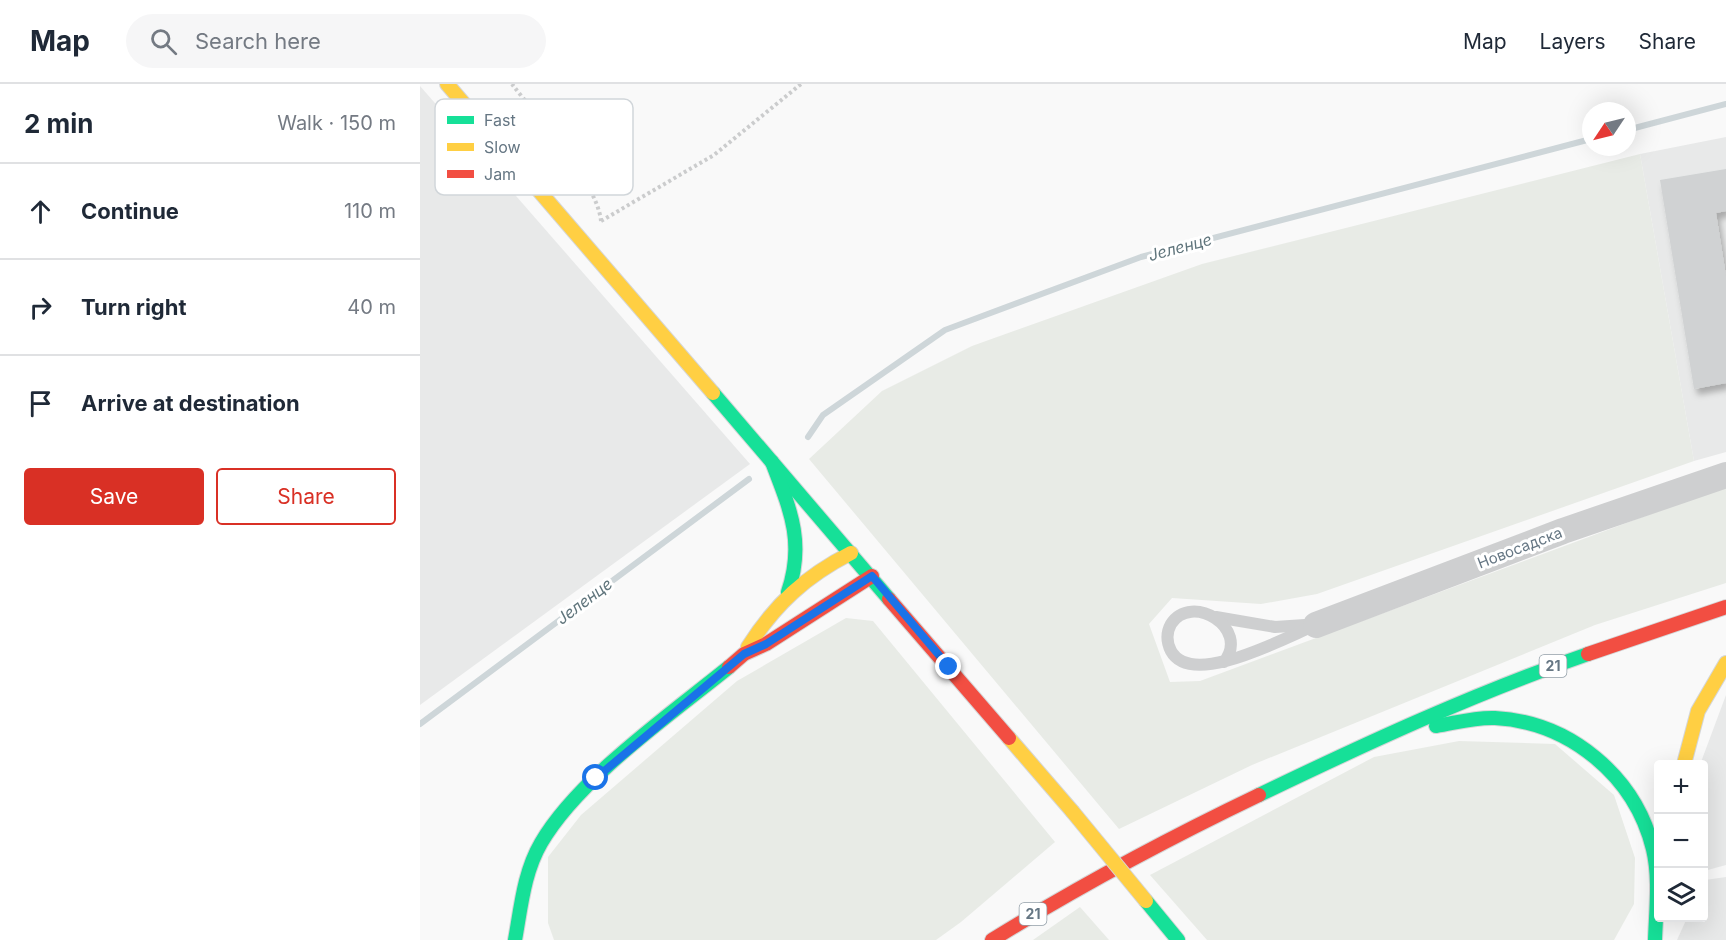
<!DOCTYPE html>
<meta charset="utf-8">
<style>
body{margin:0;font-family:Inter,sans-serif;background:#f6f6f7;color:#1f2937}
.controls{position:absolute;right:18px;bottom:18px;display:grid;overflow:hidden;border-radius:6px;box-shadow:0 6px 24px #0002}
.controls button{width:54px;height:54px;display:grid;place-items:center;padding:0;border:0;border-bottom:2px solid #e0e1e3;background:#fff;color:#1f2937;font:30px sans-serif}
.compass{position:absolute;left:1162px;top:18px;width:54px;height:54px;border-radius:50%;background:#fff;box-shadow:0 6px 24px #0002;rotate:235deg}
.stop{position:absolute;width:18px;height:18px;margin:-14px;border:4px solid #1a73e8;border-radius:50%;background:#fff}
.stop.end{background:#1a73e8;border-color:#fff;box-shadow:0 2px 6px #0008}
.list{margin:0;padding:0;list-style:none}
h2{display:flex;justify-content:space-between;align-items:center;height:78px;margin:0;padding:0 24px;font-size:26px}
h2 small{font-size:20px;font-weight:400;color:#747a83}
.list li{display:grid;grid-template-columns:39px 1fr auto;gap:18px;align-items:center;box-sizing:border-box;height:96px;padding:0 24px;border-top:2px solid #e0e1e3}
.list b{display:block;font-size:22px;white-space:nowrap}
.list em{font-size:20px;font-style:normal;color:#747a83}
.actions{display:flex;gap:12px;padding:18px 24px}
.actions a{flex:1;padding:14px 0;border:2px solid #d93025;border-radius:6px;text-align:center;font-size:21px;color:#d93025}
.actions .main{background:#d93025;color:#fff}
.icon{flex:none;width:33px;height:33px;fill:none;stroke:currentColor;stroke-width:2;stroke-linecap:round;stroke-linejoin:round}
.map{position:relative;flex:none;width:1306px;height:856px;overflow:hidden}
header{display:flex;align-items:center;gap:36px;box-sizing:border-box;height:84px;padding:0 30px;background:#fff;border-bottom:2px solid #e0e1e3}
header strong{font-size:28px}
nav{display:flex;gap:33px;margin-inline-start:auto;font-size:21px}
.search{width:420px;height:54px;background:#f6f6f7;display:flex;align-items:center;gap:15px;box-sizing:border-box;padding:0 21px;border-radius:33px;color:#747a83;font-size:22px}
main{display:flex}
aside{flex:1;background:#fff}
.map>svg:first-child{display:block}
.built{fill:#e8e9e9}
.green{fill:#e8ebe6}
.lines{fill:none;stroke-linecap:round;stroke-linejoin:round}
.stream{stroke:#ced6d9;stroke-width:6}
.building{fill:#d0d2d3;filter:url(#shadow)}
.fast-casing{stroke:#d5d6d7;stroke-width:16}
.slow-casing{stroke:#d5d6d7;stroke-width:16}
.jam-casing{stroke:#d5d6d7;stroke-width:16}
.path{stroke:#cbcccd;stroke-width:4;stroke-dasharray:3 3;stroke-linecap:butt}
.lane{stroke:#cecfd0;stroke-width:12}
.street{stroke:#cecfd0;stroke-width:26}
.fast{stroke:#16e098;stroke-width:14}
.slow{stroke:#ffcf43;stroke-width:14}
.jam{stroke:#f24e42;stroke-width:14}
.slow-bridge-casing{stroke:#d5d6d7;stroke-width:16;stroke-linecap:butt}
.slow-bridge{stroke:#ffcf43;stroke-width:14}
.route{stroke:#1a73e8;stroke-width:8}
.labels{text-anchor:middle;stroke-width:6;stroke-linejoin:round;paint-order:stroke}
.shield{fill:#fff;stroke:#939fa8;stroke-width:1.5}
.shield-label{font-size:14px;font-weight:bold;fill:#657683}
.street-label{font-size:15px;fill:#657683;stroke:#fff}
.water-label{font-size:16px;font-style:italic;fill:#60757c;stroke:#fff}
.key{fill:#fff;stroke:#d1d6da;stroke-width:1.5}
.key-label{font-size:16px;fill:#657683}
</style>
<header>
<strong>Map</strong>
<div class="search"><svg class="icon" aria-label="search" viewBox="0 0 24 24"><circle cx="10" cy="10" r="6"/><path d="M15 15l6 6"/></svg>Search here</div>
<nav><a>Map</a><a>Layers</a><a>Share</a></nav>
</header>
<main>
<aside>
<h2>2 min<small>Walk · 150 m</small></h2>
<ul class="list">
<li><svg class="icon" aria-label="ahead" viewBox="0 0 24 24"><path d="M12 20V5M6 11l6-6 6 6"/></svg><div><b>Continue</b></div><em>110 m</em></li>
<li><svg class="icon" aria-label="right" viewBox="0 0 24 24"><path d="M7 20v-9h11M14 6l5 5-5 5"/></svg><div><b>Turn right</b></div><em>40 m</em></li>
<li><svg class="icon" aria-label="arrive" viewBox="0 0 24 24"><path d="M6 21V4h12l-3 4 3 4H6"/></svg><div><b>Arrive at destination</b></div></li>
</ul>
<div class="actions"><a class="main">Save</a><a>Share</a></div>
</aside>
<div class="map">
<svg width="1306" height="856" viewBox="0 0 1306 856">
<defs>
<filter id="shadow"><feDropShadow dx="3.5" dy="6" stdDeviation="3" flood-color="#0004"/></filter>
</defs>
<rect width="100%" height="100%" fill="#f9f9f9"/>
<!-- built -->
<g class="built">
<path d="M0,2l330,378 -330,241z"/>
<path d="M1306,53v315l-32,9 -54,-307z"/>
<path d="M1306,611v170l-22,6v-107l-3,-2z"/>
<path d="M1306,793v63h-49l10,-22h17l1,-38z"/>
</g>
<!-- green -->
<g class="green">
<path d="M1220,70l54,307 -377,133 -56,10 -89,-6 -23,26 21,58 30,-1 526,-195v97l-131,42 -343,140 -133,64 -310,-370 73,-68 90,-45 230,-82z"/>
<path d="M426,534l27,3 182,221 -94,80 -25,18h-382l-6,-17v-66l33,-42 156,-134z"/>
<path d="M1039,657l96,3 59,51 21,63 -1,46 -20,36h-407l-57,-65 224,-118z"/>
<path d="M660,823l29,33h-76z"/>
</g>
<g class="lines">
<!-- stream -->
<g class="stream">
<path d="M1207,46l99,-26"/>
<path d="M388,353l15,-22 122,-85 196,-73 450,-118"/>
<path d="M0,640l329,-245"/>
</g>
</g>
<!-- building -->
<path class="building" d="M1306,85v42l-10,2 10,63v107l-32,6 -34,-209z"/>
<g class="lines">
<!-- fast casing -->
<g class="fast-casing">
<g id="fast">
<path d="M293,309l176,206"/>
<path d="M352,378c18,47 33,80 16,130"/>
<path d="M1016,642c19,-3 39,-9 59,-8 75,4 140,58 158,131 7,29 3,61 2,91"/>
<path d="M839,711c108,-52 216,-102 329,-141"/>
<path d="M726,817l32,39"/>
<path d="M95,856c6,-33 9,-68 26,-97 37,-64 130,-129 188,-176"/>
</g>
</g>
<!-- slow casing -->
<g class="slow-casing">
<g id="slow">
<path d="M27,0l266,309"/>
<path d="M328,563c27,-43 58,-71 103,-94"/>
<path d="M589,654l63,73"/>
<path d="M1264,680l14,-53 28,-48"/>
</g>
</g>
<!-- jam casing -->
<g class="jam-casing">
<g id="jam">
<path d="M469,515l120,139"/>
<path d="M1168,570l138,-47"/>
<path d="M309,583l15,-13 22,-10 106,-68"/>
<path d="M572,856c89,-55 173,-100 267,-145"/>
</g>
</g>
<!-- path -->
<g class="path">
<path d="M92,0c25,33 85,98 89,137"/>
<path d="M181,137l113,-66 87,-71"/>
</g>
<!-- lane -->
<g class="lane">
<path d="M796,533l59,10 30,-2"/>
<path d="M804,578c27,-34 -33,-70 -53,-38 -5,9 -4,19 0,27 21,38 115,-14 145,-26"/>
</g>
<!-- street -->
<path class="street" d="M896,541l247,-94 163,-56"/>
<!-- fast -->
<use href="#fast" class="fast"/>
<!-- slow -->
<use href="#slow" class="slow"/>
<!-- jam -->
<use href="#jam" class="jam"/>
<!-- slow-bridge casing -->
<g class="slow-bridge-casing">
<path id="slow-bridge" d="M652,727l74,90"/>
</g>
<!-- slow-bridge -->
<use href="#slow-bridge" class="slow-bridge"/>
</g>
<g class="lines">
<!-- route -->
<path class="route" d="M176,694l148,-124 22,-10 106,-68 77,91"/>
</g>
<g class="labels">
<!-- shield labels -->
<g class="shield">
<rect x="1119.5" y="571" width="27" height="22" rx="4.5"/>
<rect x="599.5" y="819" width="27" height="22" rx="4.5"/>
</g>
<g class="shield-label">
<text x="1133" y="587">21</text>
<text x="613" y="835">21</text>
</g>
<!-- street labels -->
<g class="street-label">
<text transform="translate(1100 464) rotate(-21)" y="5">Новосадска</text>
</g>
<!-- water labels -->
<g class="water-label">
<text transform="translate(760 163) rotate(-15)" y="6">Јеленце</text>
<text transform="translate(164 517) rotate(-37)" y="6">Јеленце</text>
</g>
</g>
<!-- legend -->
<rect x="15" y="15" width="198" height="96" rx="9" class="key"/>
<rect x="27" y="32" width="27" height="8" fill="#16e098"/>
<rect x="27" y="59" width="27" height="8" fill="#ffcf43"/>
<rect x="27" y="86" width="27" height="8" fill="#f24e42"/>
<g class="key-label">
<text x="64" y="42">Fast</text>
<text x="64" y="69">Slow</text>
<text x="64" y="96">Jam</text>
</g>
</svg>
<div class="controls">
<button>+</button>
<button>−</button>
<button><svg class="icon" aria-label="layers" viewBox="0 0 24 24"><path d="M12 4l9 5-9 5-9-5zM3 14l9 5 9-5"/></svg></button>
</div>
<svg class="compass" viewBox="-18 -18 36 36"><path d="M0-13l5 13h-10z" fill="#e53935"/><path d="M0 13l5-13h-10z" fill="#747a83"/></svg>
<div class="stop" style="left:176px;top:694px"></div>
<div class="stop end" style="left:529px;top:583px"></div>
</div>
</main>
